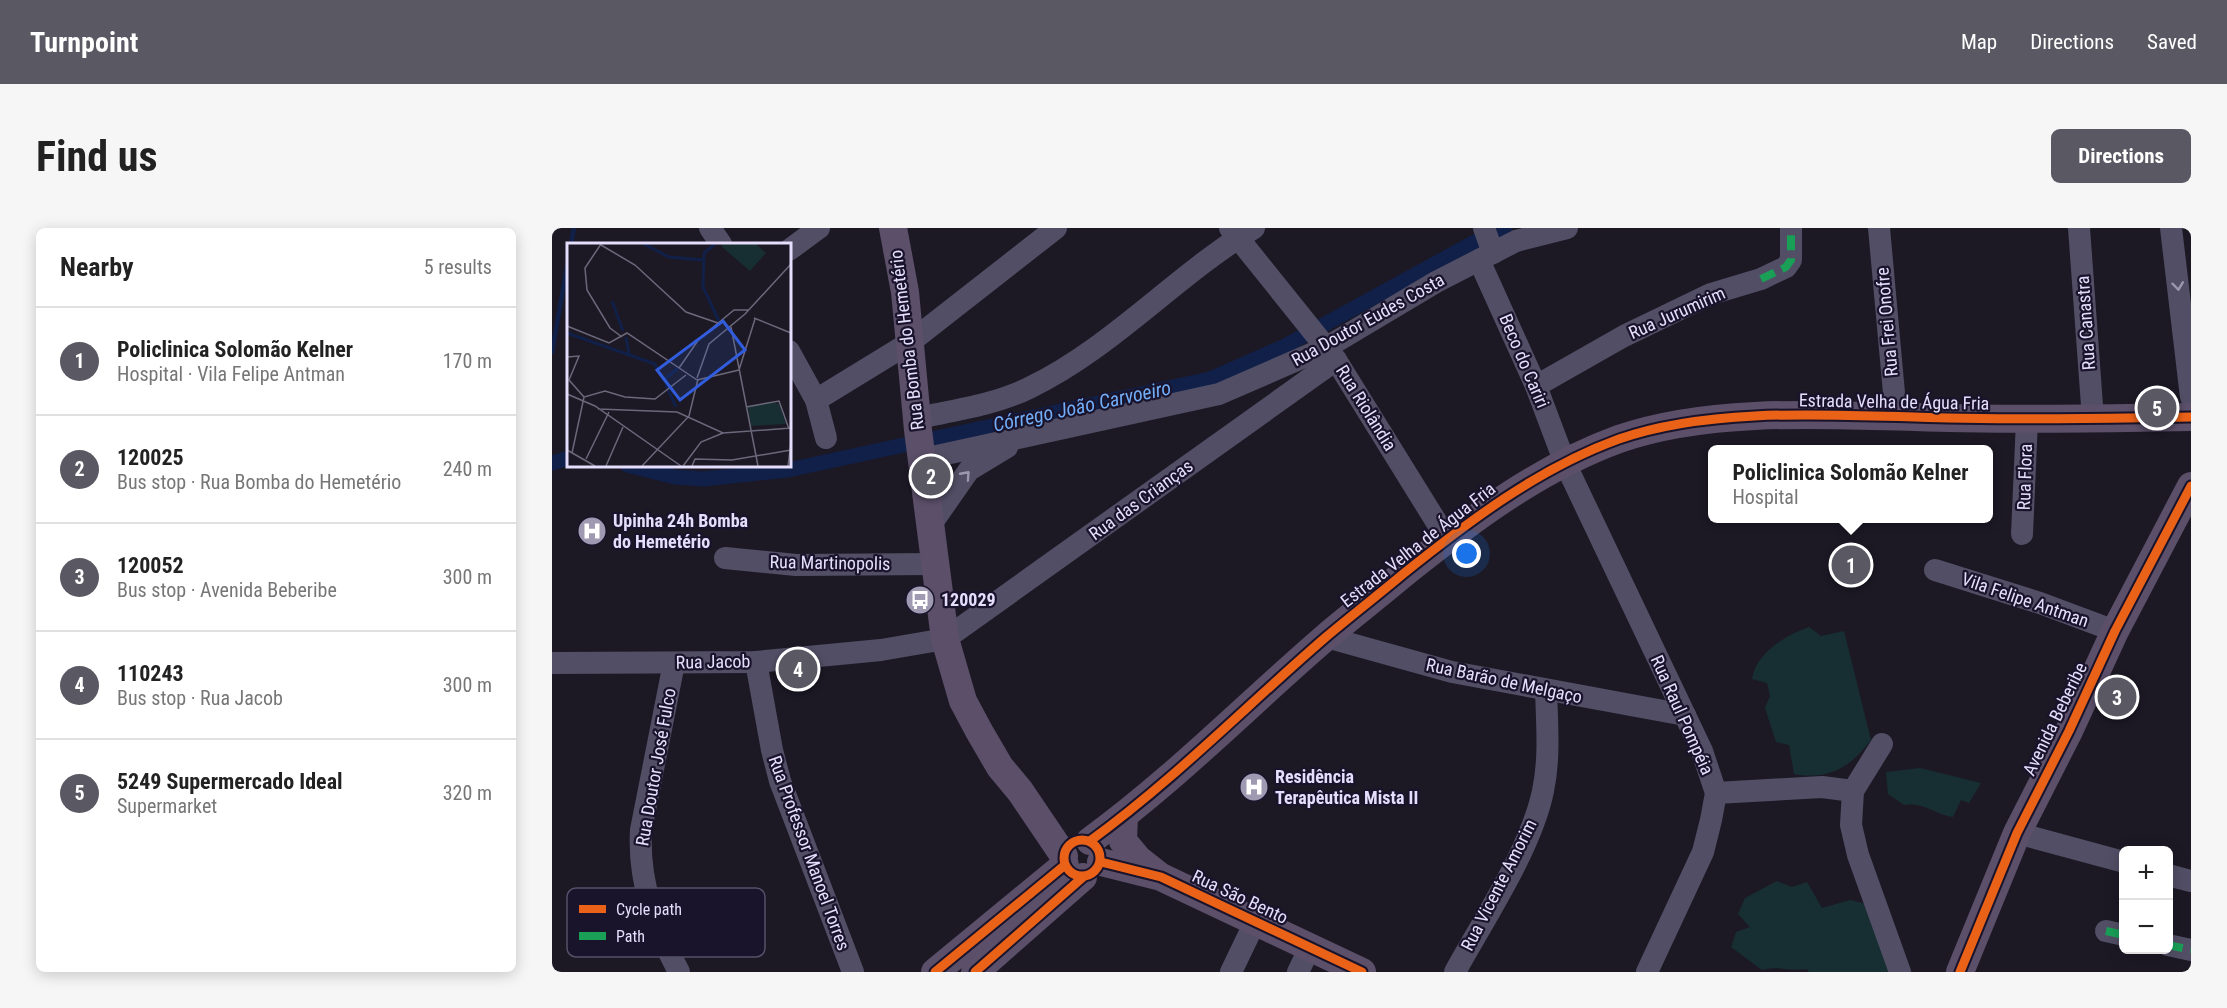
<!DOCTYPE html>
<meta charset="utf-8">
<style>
body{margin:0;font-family:"Roboto Condensed",sans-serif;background:#f6f6f6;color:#222}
.controls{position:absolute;right:18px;bottom:18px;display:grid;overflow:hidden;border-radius:9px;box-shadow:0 3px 15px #0003}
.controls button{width:54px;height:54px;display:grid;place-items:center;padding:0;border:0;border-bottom:2px solid #e0e0e0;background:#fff;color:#222;font:30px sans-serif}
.you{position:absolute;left:915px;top:326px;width:21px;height:21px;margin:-15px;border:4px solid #fff;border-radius:50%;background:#1a73e8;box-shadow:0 0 0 9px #1a73e833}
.badge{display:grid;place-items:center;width:39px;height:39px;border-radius:50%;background:#5a5862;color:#fff;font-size:20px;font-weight:700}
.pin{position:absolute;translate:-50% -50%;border:3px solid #fff;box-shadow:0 2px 6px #0006}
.popup{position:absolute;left:1156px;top:217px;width:285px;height:78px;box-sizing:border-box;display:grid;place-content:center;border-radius:9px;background:#fff;filter:drop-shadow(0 2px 4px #0005);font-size:20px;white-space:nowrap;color:#767676}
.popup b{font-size:22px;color:#222}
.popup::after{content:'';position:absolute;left:50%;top:100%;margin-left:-12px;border:12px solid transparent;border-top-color:#fff}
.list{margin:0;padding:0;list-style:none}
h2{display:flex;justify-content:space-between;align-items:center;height:78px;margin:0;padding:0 24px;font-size:26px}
h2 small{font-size:20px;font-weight:400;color:#767676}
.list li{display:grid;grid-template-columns:39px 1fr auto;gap:18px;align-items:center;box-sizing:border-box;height:108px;padding:0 24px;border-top:2px solid #e0e0e0}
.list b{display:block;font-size:22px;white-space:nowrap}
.list p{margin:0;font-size:20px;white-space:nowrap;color:#767676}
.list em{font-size:20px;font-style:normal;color:#767676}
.map{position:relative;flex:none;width:1639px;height:744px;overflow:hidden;border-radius:9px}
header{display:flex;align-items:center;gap:36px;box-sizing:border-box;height:84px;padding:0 30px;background:#5a5862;color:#fff}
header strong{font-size:28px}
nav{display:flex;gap:33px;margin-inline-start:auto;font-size:21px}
.intro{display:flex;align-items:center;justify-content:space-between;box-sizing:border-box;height:144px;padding:0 36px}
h1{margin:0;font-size:42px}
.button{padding:15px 27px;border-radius:9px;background:#5a5862;color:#fff;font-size:21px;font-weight:700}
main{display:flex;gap:36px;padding:0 36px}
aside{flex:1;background:#fff;border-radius:9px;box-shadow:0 3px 15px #0003}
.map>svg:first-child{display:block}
.green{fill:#172f32}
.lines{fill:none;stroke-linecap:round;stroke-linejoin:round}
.stream{stroke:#112048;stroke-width:4.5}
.canal{stroke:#112048;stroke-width:15}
.minor{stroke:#524e65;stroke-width:22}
.major{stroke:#5b4f69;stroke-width:28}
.quiet{stroke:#1a9f57;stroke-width:8;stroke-dasharray:15 8;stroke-linecap:butt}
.cycleway-casing{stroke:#19132b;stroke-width:13}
.cycleway{stroke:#ea6118;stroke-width:9}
.oneway{stroke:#9c96b1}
.labels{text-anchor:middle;stroke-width:4.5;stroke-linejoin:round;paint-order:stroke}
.street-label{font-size:18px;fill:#e5defd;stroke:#19132b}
.poi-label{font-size:18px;font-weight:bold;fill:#e5defd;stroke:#19132b;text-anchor:start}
.water-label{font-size:20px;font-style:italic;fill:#72adf8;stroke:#19132b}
.inset-river{fill:none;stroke:#112048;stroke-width:3}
.inset-road{fill:none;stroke:#6c687b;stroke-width:1.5}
.view{fill:#315cdc;fill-opacity:0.15;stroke:#315cdc;stroke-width:3}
.inset-edge{fill:none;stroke:#e5defd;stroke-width:3}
.key{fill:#19132b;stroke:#56506a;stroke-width:1.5}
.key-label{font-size:16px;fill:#e5defd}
</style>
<header>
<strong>Turnpoint</strong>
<nav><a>Map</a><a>Directions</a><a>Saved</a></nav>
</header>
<div class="intro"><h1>Find us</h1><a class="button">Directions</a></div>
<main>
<aside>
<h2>Nearby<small>5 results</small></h2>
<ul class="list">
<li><span class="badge">1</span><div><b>Policlinica Solomão Kelner</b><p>Hospital · Vila Felipe Antman</p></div><em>170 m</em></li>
<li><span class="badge">2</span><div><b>120025</b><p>Bus stop · Rua Bomba do Hemetério</p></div><em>240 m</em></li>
<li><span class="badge">3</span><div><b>120052</b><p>Bus stop · Avenida Beberibe</p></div><em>300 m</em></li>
<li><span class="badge">4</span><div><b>110243</b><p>Bus stop · Rua Jacob</p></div><em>300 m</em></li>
<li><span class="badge">5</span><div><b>5249 Supermercado Ideal</b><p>Supermarket</p></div><em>320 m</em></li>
</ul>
</aside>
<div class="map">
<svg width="1639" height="744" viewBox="0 0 1639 744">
<rect width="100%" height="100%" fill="#1c1925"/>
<!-- green -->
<g class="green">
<path d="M1257,399l12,9 23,-5 27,109c-21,28 -42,40 -77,34l-5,-29 -13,-3 -11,-34 5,-12 -3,-13 -15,-4c4,-26 34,-44 57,-52z"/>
<path d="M1368,540l61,15 -12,20 -8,-3 -8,17c-17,-2 -31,-16 -49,-12l-16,-11 -2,-22z"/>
<path d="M1225,653l15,6 15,-5 15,26 28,-8 13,3 36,69h-90l-2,-3c-16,3 -29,-4 -45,1l-31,-23 5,-15 14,-5 -12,-13 7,-16z"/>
</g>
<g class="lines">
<!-- stream -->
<g class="stream">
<path d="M19,16l3,-16"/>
<path d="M0,124l16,-91"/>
</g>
<!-- canal -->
<g class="canal">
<path d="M0,235l16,-5"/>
<path d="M75,237l48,12 28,2 85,-9 422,-91 75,-33 208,-114 12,-4"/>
</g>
<!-- minor -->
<g class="minor">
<path d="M158,0l11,16"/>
<path d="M678,0l106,132 111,179"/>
<path d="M932,0l9,25"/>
<path d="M1327,0l17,187"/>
<path d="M1527,0l14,191"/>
<path d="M1619,0l20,169"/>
<path d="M237,22l30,-22"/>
<path d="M927,32l57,126 29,77 137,288 14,42 -5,27 -8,32 -56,120"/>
<path d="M237,123l27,49 10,38"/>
<path d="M984,158l88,-50 87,-42 50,-15 25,-12 5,-7v-32"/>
<path d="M264,172l93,-57 147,-115"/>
<path d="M366,190c38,-8 76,-13 111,-30 83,-40 146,-112 225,-160"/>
<path d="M371,231l296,-65 108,-47 109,-65 80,-41 51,-13"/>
<path d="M380,295l37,-53 38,-23"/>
<path d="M1470,306l5,-114"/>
<path d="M173,330l71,7 139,-1"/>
<path d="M1383,342l105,33 75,28"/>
<path d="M774,409l126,35 233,43"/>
<path d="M204,434l16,88 8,31 73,191"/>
<path d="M0,435l204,-1 125,-12 64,-11 391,-279"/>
<path d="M122,435l-33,167c-3,52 14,97 38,142"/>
<path d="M1301,563l29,-47"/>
<path d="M1164,565l106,-6 31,4 -2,34 7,30 42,117"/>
<path d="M1465,605l107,29"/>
<path d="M1616,647l23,6"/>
<path d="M1554,703l18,4"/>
<path d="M1616,717l23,5"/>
<path d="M679,744l24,-50"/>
<path d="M746,744l12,-25"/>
<path d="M903,744c29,-53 76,-123 88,-181 7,-33 4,-67 3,-101"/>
</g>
<!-- major -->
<g class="major">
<path d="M341,0l12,64 13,138 27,209 18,62 16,30 21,36 20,24 44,65"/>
<path d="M572,588l-1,25 15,18 19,15"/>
<path d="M538,613c84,-61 157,-136 236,-204 25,-21 52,-42 77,-63 66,-53 136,-106 216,-135 97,-34 227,-23 329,-21 81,2 162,0 243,-1"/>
<path d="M549,634l60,15 201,95"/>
<path d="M383,744l130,-107"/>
<path d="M423,744l108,-95"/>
<path d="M1408,744l57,-139 52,-102 46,-100 76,-145"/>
</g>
<!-- quiet -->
<g class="quiet">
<path d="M1209,51l25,-12 5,-7v-32"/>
<path d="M1554,703l18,4"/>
<path d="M1616,717l23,5"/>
</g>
<!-- cycleway casing -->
<g class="cycleway-casing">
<g id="cycleway">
<circle cx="530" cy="630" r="18"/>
<path d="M538,613c84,-61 157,-136 236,-204 25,-21 52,-42 77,-63 66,-53 136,-106 216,-135 97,-34 227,-23 329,-21 81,2 162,0 243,-1"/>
<path d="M549,634l60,15 201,95"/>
<path d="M383,744l130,-107"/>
<path d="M423,744l108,-95"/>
<path d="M1408,744l57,-139 52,-102 46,-100 76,-145"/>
</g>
</g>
<!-- cycleway -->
<use href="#cycleway" class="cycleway"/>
</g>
<!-- one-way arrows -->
<defs><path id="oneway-chevron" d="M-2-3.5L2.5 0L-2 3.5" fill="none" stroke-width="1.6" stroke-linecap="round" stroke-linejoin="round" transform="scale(1.5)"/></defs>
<g class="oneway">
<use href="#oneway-chevron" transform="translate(1626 58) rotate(83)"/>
<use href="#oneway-chevron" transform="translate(414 247) rotate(-48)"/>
</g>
<!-- icons -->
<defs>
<g id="hospital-disc" transform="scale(1.5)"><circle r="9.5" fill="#9f99b1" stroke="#19132b"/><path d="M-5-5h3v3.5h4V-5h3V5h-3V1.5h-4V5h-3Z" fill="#fff"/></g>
<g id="bus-disc" transform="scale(1.5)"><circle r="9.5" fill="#9f99b1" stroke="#19132b"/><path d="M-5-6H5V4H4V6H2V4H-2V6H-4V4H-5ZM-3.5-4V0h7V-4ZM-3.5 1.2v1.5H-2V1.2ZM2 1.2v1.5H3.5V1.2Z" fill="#fff"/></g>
</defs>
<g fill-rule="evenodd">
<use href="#hospital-disc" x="40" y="303"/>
<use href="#bus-disc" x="368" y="372"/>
<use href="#hospital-disc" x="702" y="559"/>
</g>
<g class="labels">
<!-- street labels -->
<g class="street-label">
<text transform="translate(1125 85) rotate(-24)" y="6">Rua Jurumirim</text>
<text transform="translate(816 92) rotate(-29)" y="6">Rua Doutor Eudes Costa</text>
<text transform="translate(1335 94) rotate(-95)" y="6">Rua Frei Onofre</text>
<text transform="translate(1534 95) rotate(-94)" y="6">Rua Canastra</text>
<text transform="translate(355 112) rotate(-97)" y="6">Rua Bomba do Hemetério</text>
<text transform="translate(972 133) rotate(67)" y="6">Beco do Cariri</text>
<text transform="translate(1342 174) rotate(1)" y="6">Estrada Velha de Água Fria</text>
<text transform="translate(814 180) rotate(58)" y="6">Rua Riolândia</text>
<text transform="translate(1473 249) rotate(-88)" y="6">Rua Flora</text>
<text transform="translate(589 272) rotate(-36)" y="6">Rua das Crianças</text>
<text transform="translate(866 317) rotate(-38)" y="6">Estrada Velha de Água Fria</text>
<text transform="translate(278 335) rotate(1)" y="6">Rua Martinopolis</text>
<text transform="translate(1473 372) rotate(19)" y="6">Vila Felipe Antman</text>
<text transform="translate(161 434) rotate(-1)" y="6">Rua Jacob</text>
<text transform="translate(952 453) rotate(12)" y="6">Rua Barão de Melgaço</text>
<text transform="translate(1130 487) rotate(66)" y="6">Rua Raul Pompéia</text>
<text transform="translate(1503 491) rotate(-64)" y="6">Avenida Beberibe</text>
<text transform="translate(104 539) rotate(-80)" y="6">Rua Doutor José Fulco</text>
<text transform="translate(257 625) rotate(70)" y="6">Rua Professor Manoel Torres</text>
<text transform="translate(947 657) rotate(-63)" y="6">Rua Vicente Amorim</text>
<text transform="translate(688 669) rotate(25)" y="6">Rua São Bento</text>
</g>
<!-- poi labels -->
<g class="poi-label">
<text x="61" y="299">Upinha 24h Bomba<tspan x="61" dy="21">do Hemetério</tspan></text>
<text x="389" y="378">120029</text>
<text x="723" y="555">Residência<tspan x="723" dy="21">Terapêutica Mista II</tspan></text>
</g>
<!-- water labels -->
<g class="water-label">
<text transform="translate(530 178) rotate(-12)" y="7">Córrego João Carvoeiro</text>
</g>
</g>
<!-- overview -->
<g transform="translate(15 15)">
<rect width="224" height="224" fill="#1c1925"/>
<path d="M156,1h33l10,9 -16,18 -29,-25zM204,159l8,2 7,20 -35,2 -3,-19z" fill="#172f32"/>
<path class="inset-river" d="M77,1l25,13 34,3M148,1l-11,9 -1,34 16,34M45,58l11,30M0,90l88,31 9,17M59,94l3,18M100,146l-2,-10 13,-11M101,147l8,17"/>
<path class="inset-road" d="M34,1l-16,24 2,22 23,38 12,9M34,2l34,20 51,47 32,11M187,75l37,15M0,83l42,17 18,-10 70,47M164,84l27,139M0,114l12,-1 -10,24 15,17M112,125l20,-29 35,-29h15M172,127l16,-51M130,135l12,-34 36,-30 46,-50M130,137l42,-10M0,151l28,12 86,60M179,164l33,-6 10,28M31,166l79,3 46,21 68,-5M0,207l28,16M5,210l12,-56 21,-6 20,6 30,2 31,-24M19,216l23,-47M39,223l17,-39M75,223l47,-50 9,-37M116,223l18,-24 22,-9M125,223l3,-7 37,1 59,-10M221,223l3,-24"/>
<path class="view" d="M156,78l22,29 -65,50 -23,-30z"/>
<rect width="224" height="224" class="inset-edge"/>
</g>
<!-- legend -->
<rect x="15" y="660" width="198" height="69" rx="9" class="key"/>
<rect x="27" y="677" width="27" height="8" fill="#ea6118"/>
<rect x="27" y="704" width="27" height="8" fill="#1a9f57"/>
<g class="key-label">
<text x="64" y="687">Cycle path</text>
<text x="64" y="714">Path</text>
</g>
</svg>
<div class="controls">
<button>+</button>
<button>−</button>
</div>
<div class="you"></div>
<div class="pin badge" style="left:1299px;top:337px">1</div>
<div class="popup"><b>Policlinica Solomão Kelner</b>Hospital</div>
<div class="pin badge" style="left:379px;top:248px">2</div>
<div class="pin badge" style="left:1565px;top:469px">3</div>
<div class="pin badge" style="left:246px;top:441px">4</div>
<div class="pin badge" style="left:1605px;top:180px">5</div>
</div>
</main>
